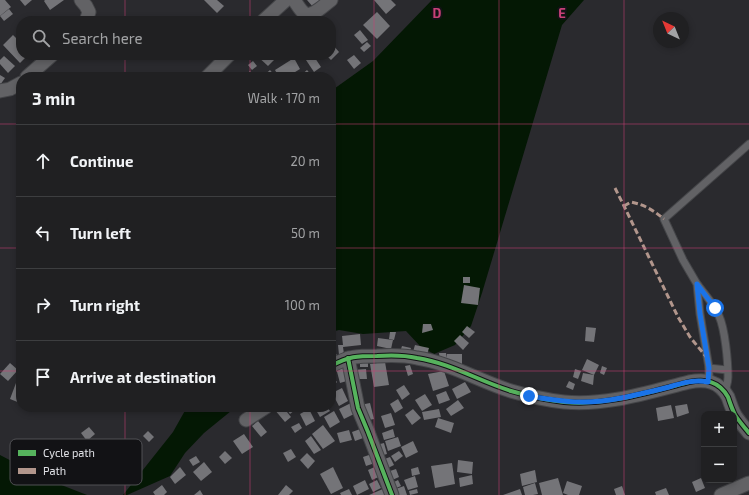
<!DOCTYPE html>
<meta charset="utf-8">
<style>
body{margin:0;font-family:"Exo 2",sans-serif;background:#2d2d2f;color:#f1f3f6}
.controls{position:absolute;right:12px;bottom:12px;display:grid;overflow:hidden;border-radius:8px;box-shadow:0 2px 6px #0003}
.controls button{width:36px;height:36px;display:grid;place-items:center;padding:0;border:0;border-bottom:1px solid #3d3e40;background:#202022;color:#f1f3f6;font:20px sans-serif}
.compass{position:absolute;left:653px;top:12px;width:36px;height:36px;border-radius:50%;background:#202022;box-shadow:0 2px 6px #0003;rotate:317deg}
.stop{position:absolute;width:12px;height:12px;margin:-9px;border:3px solid #1a73e8;border-radius:50%;background:#fff}
.stop.end{background:#1a73e8;border-color:#fff;box-shadow:0 1px 4px #0008}
.list{margin:0;padding:0;list-style:none}
h2{display:flex;justify-content:space-between;align-items:center;height:52px;margin:0;padding:0 16px;font-size:17px}
h2 small{font-size:13px;font-weight:400;color:#a2a3a5}
.list li{display:grid;grid-template-columns:26px 1fr auto;gap:12px;align-items:center;box-sizing:border-box;height:72px;padding:0 16px;border-top:1px solid #3d3e40}
.list b{display:block;font-size:15px;white-space:nowrap}
.list em{font-size:13px;font-style:normal;color:#a2a3a5}
.icon{flex:none;width:22px;height:22px;fill:none;stroke:currentColor;stroke-width:2;stroke-linecap:round;stroke-linejoin:round}
.map{position:relative;flex:none;width:749px;height:495px;overflow:hidden}
.search{position:absolute;background:#202022;box-shadow:0 2px 6px #0003;left:16px;top:16px;width:320px;height:44px;display:flex;align-items:center;gap:10px;box-sizing:border-box;padding:0 14px;border-radius:16px;color:#a2a3a5;font-size:15px}
.panel{position:absolute;background:#202022;box-shadow:0 2px 6px #0003;left:16px;top:72px;width:320px;height:340px;border-radius:16px}
.map>svg:first-child{display:block}
.water{fill:#041804}
.building{fill:#747478}
.lines{fill:none;stroke-linecap:round;stroke-linejoin:round}
.lane-casing{stroke:#444548;stroke-width:9}
.street-casing{stroke:#444548;stroke-width:15}
.lane{stroke:#626265;stroke-width:7}
.street{stroke:#626265;stroke-width:13}
.quiet{stroke:#b2968c;stroke-width:3;stroke-dasharray:6 3;stroke-linecap:butt}
.cycleway-casing{stroke:#121215;stroke-width:6}
.cycleway{stroke:#56b35d;stroke-width:4}
.route{stroke:#1a73e8;stroke-width:5}
.grid{fill:none;stroke:#c84077;stroke-width:1;stroke-opacity:0.55}
.key{fill:#121215;stroke:#505054;stroke-width:1}
.key-label{font-size:11px;fill:#e0e1e6}
.grid-label{font-size:13px;text-anchor:middle;font-weight:bold;fill:#c84077;stroke:#121215;stroke-width:4;stroke-linejoin:round;paint-order:stroke}
</style>
<div class="map">
<svg width="749" height="495" viewBox="0 0 749 495">
<rect width="100%" height="100%" fill="#2a2a2e"/>
<!-- water -->
<g class="water">
<path d="M432,0h152l-22,25 -80,268 -11,33 -16,19 -21,9 -14,-8 -14,-15 -43,3 -24,-4 -8,2v-241l42,-30z"/>
<path d="M187,407h56l-12,4 -27,22 -19,20 -15,23 -43,19h-4l50,-63z"/>
<path d="M0,455l46,24 41,16h-87z"/>
</g>
<!-- building -->
<g class="building">
<path d="M0,0h5l6,7 -11,9z"/>
<path d="M20,0h12l-7,6z"/>
<path d="M45,0h19l-14,10 -6,-9z"/>
<path d="M204,0h13l7,6 -7,7z"/>
<path d="M307,0h16l-10,7z"/>
<path d="M374,0h17l5,5 -10,9z"/>
<path d="M9,9l4,5 -9,7 -4,-5z"/>
<path d="M377,12l13,14 -13,13 -14,-14z"/>
<path d="M360,30l8,10 -6,4 -8,-9z"/>
<path d="M13,35l8,8v12h7l-8,8 -17,-18z"/>
<path d="M367,42l4,4 -7,6 -4,-4z"/>
<path d="M333,45l6,7 -8,8 -5,-5h5v-8z"/>
<path d="M256,55h17l3,3 -8,8z"/>
<path d="M307,55h6l8,12 -7,5 -10,-15z"/>
<path d="M354,55l7,8 -7,6 -7,-9z"/>
<path d="M4,56l11,10 -7,7 -8,-9v-4z"/>
<path d="M294,58l6,11 -13,8h-8l-4,-7z"/>
<path d="M253,61l4,5 -5,4 -4,-5z"/>
<path d="M270,70l5,6 -1,1h-12z"/>
<path d="M307,70l6,7h-11l-2,-1z"/>
<path d="M250,71l4,6h-11z"/>
<path d="M0,75l5,3 -5,7z"/>
<rect x="463" y="277" width="7" height="6"/>
<path d="M464,285l16,3 -2,17 -17,-2z"/>
<path d="M423,324h8l2,6 -11,3z"/>
<path d="M467,326l8,6 -6,6 -7,-6z"/>
<path d="M586,327l10,1 -2,14 -9,-1z"/>
<path d="M390,332h6l-2,8 -5,-1z"/>
<path d="M360,334l1,11 -18,2 1,7 -5,1 -1,-10h5l-1,-9z"/>
<path d="M460,335l9,8 -6,7 -9,-9z"/>
<path d="M378,338l15,2 -2,9 -14,-3z"/>
<path d="M415,345l14,3 -3,10 -14,-3z"/>
<path d="M402,346l9,2 -2,7 -9,-3z"/>
<path d="M331,347l8,11 -8,5z"/>
<path d="M439,353h7l1,5v-4h15v10h-15l-7,-2z"/>
<path d="M587,359l12,6 -5,10 -12,-5z"/>
<path d="M368,360v7h-8v-6z"/>
<path d="M385,362l4,23 -15,2 -4,-23z"/>
<path d="M10,363l8,7 -10,11 -8,-7z"/>
<path d="M410,365l3,9 -5,2 -3,-10z"/>
<path d="M347,366l3,14 -10,3 -4,-15z"/>
<path d="M602,366l5,2 -3,7 -4,-2z"/>
<path d="M366,369l1,10h-13l-1,-9z"/>
<path d="M575,369l6,2 -3,8 -5,-2z"/>
<path d="M444,371l5,15 -16,5 -5,-17z"/>
<path d="M583,373l11,2 -1,10 -12,-4z"/>
<path d="M331,375l6,7 -6,6z"/>
<path d="M569,381l6,3 -2,6 -7,-3z"/>
<path d="M465,382l6,10 -14,7 -5,-10z"/>
<path d="M16,383l5,1v16l-1,3 -10,-4z"/>
<path d="M404,385l6,9 -8,6 -6,-10z"/>
<path d="M342,388l6,13 -9,5 -7,-13z"/>
<path d="M446,391l4,9 -11,4 -3,-9z"/>
<path d="M425,394l7,11 -10,6 -7,-11z"/>
<path d="M398,399l5,9 -8,5 -5,-9z"/>
<path d="M458,400l6,8 -13,8 -5,-7z"/>
<path d="M353,402l5,10 -14,7 -5,-10z"/>
<path d="M370,403l4,16 -10,2 -4,-16z"/>
<path d="M687,404l2,9 -12,4 -2,-11z"/>
<path d="M671,405l3,13 -16,3 -2,-13z"/>
<path d="M276,407h7l8,10 -6,5 -11,-13z"/>
<path d="M285,407h8l2,3 -5,4z"/>
<path d="M295,407h10l-6,5z"/>
<path d="M322,407h5l3,4 -10,6 -4,-7z"/>
<path d="M309,409l6,12 -9,5 -6,-12z"/>
<path d="M413,409l8,9 -9,7 -7,-10z"/>
<path d="M439,409l2,8 -17,3 -2,-8z"/>
<path d="M334,411l6,11 -10,6 -6,-11z"/>
<path d="M391,413l4,12 -10,3 -4,-12z"/>
<path d="M438,418l16,5 -3,10 -16,-6z"/>
<path d="M258,421l9,11 -6,5 -9,-11z"/>
<path d="M299,423l3,5 -7,5 -4,-6z"/>
<path d="M323,425l12,16 -12,8 -11,-15z"/>
<path d="M89,427l6,7 -8,7 -6,-8z"/>
<path d="M363,428l3,9 -11,4 -3,-9z"/>
<path d="M393,429l2,8 -11,3 -2,-7z"/>
<path d="M349,430l3,10 -12,3 -3,-10z"/>
<path d="M148,431l6,6 -5,5 -6,-6z"/>
<path d="M244,434l9,13 -11,7 -9,-13z"/>
<path d="M311,436l10,14 -7,4 -9,-13z"/>
<path d="M398,437l3,9 -13,5 -3,-10z"/>
<path d="M413,441l5,11 -12,6 -5,-11z"/>
<path d="M384,443l3,11 -7,2 -4,-11z"/>
<path d="M291,449l5,8 -8,5 -5,-9z"/>
<path d="M225,451l7,7 -7,6 -6,-7z"/>
<path d="M399,451l4,5 -8,6 -4,-6z"/>
<path d="M307,453l8,8 -7,8 -8,-9z"/>
<path d="M375,453l3,9 -12,4 -3,-9z"/>
<path d="M196,456l4,6 -7,4 -4,-6z"/>
<path d="M390,457l4,8 -8,4 -4,-9z"/>
<path d="M458,460l15,2 -1,12 -15,-2z"/>
<path d="M204,462l8,10 -11,9 -8,-9z"/>
<path d="M452,463l3,21 -20,4 -4,-22z"/>
<path d="M379,465l4,10 -11,5 -4,-10z"/>
<path d="M180,467l6,8 -11,9 -5,-7z"/>
<path d="M333,467l10,21 -12,6 -11,-20z"/>
<path d="M418,467l2,7 -8,2 -1,-7z"/>
<path d="M396,469l3,8 -9,4 -3,-9z"/>
<path d="M535,470l2,12 -15,4 -2,-12z"/>
<path d="M472,475l1,9 -13,3 -1,-9z"/>
<path d="M415,476l3,11 -10,3 -4,-10z"/>
<path d="M558,478l5,17h-21l-3,-12z"/>
<path d="M701,478l4,10 -9,4 -4,-10z"/>
<path d="M365,480l4,9 -12,6 -4,-9z"/>
<path d="M377,480l4,8 -8,4 -4,-8z"/>
<path d="M398,480l3,6 -7,3 -2,-6z"/>
<path d="M567,481l15,5 -3,9h-11l-5,-2z"/>
<path d="M535,483l3,11 -5,1h-8l-2,-8z"/>
<path d="M162,485l5,7 -3,3h-9l-2,-3z"/>
<path d="M286,485l7,6 -4,4h-11z"/>
<path d="M404,486l3,9h-13l-1,-5z"/>
<path d="M622,486l3,9h-9l-2,-6z"/>
<path d="M385,488l4,7h-20z"/>
<path d="M666,488l3,7h-13l-1,-3z"/>
<path d="M349,489l3,6h-11l-1,-2z"/>
<path d="M417,489l1,4 -8,2 -1,-4z"/>
<path d="M520,489l2,6h-19z"/>
<path d="M200,490l3,5h-9z"/>
</g>
<g class="lines">
<!-- lane casing -->
<g class="lane-casing">
<g id="lane">
<path d="M698,285c7,10 16,19 21,31 6,13 9,45 9,61 0,6 -2,10 -3,15"/>
<path d="M709,368l18,2"/>
<path d="M709,382v-14l-9,-54 -3,-30 -14,-24 -19,-41 85,-75"/>
</g>
</g>
<!-- street casing -->
<g class="street-casing">
<g id="street">
<path d="M81,0l5,6 3,6 -3,9"/>
<path d="M294,0c3,4 6,10 10,13 7,6 21,-9 27,-13"/>
<path d="M263,21l23,-21"/>
<path d="M27,77l25,-22"/>
<path d="M207,77l22,-22"/>
<path d="M0,91l10,-2 11,-6"/>
<path d="M348,358l10,50 10,24 24,63"/>
<path d="M331,366c18,-10 26,-10 46,-10 14,-1 27,-1 40,2 33,5 62,23 94,33 17,5 35,9 53,11 43,4 85,-10 125,-20 17,-3 30,-1 39,15 2,6 4,12 7,18 4,6 9,12 14,18"/>
<path d="M246,420l20,-13"/>
<path d="M721,495l28,-12"/>
</g>
</g>
<!-- lane -->
<use href="#lane" class="lane"/>
<!-- street -->
<use href="#street" class="street"/>
<!-- quiet -->
<g class="quiet">
<path d="M615,188l9,18 54,111 12,20 18,22"/>
<path d="M624,206l7,-4c14,3 22,8 33,17"/>
</g>
<!-- cycleway casing -->
<g class="cycleway-casing">
<g id="cycleway">
<path d="M348,358l10,50 10,24 24,63"/>
<path d="M331,366c18,-10 26,-10 46,-10 14,-1 27,-1 40,2 33,5 62,23 94,33 17,5 35,9 53,11 43,4 85,-10 125,-20 17,-3 30,-1 39,15 2,6 4,12 7,18 4,6 9,12 14,18"/>
</g>
</g>
<!-- cycleway -->
<use href="#cycleway" class="cycleway"/>
</g>
<g class="lines">
<!-- route -->
<path class="route" d="M529,396c34,6 58,9 92,2 16,-3 32,-7 48,-11 13,-4 26,-8 39,-5l1,-14 -9,-54 -3,-30 18,24"/>
</g>
<!-- grid -->
<path class="grid" d="M125,0v21M250,0v21M374,0v495M499,0v495M624,0v495M125,55v22M250,55v22M0,124h21M331,124h418M0,248h21M331,248h418M0,371h21M331,371h418M125,407v88M250,407v88"/>
<!-- legend -->
<rect x="10" y="439" width="132" height="46" rx="6" class="key"/>
<rect x="18" y="450" width="18" height="6" fill="#56b35d"/>
<rect x="18" y="468" width="18" height="6" fill="#b2968c"/>
<g class="key-label">
<text x="43" y="457">Cycle path</text>
<text x="43" y="475">Path</text>
</g>
<g class="grid-label">
<text x="437" y="18">D</text>
<text x="562" y="18">E</text>
</g>
</svg>
<div class="controls">
<button>+</button>
<button>−</button>
</div>
<svg class="compass" viewBox="-18 -18 36 36"><path d="M0-13l5 13h-10z" fill="#e53935"/><path d="M0 13l5-13h-10z" fill="#a2a3a5"/></svg>
<div class="stop" style="left:715px;top:308px"></div>
<div class="stop end" style="left:529px;top:396px"></div>
<div class="search"><svg class="icon" aria-label="search" viewBox="0 0 24 24"><circle cx="10" cy="10" r="6"/><path d="M15 15l6 6"/></svg>Search here</div>
<section class="panel">
<h2>3 min<small>Walk · 170 m</small></h2>
<ul class="list">
<li><svg class="icon" aria-label="ahead" viewBox="0 0 24 24"><path d="M12 20V5M6 11l6-6 6 6"/></svg><div><b>Continue</b></div><em>20 m</em></li>
<li><svg class="icon" aria-label="left" viewBox="0 0 24 24"><path d="M17 20v-9H6M10 6l-5 5 5 5"/></svg><div><b>Turn left</b></div><em>50 m</em></li>
<li><svg class="icon" aria-label="right" viewBox="0 0 24 24"><path d="M7 20v-9h11M14 6l5 5-5 5"/></svg><div><b>Turn right</b></div><em>100 m</em></li>
<li><svg class="icon" aria-label="arrive" viewBox="0 0 24 24"><path d="M6 21V4h12l-3 4 3 4H6"/></svg><div><b>Arrive at destination</b></div></li>
</ul>
</section>
</div>
